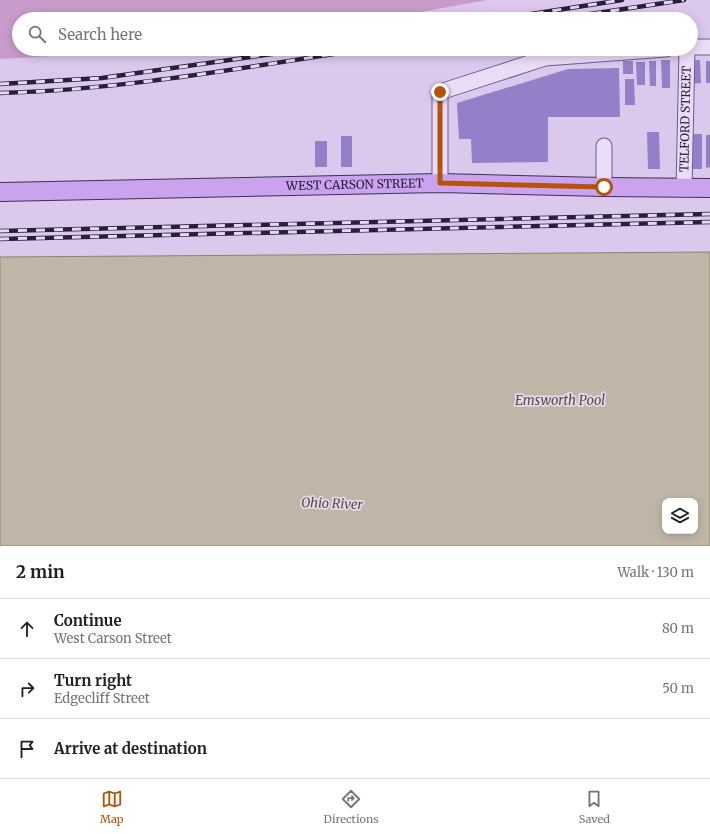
<!DOCTYPE html>
<meta charset="utf-8">
<style>
body{margin:0;font-family:Merriweather,serif;background:#f6f6f6;color:#202124}
.controls{position:absolute;right:12px;bottom:12px;display:grid;overflow:hidden;border-radius:8px;box-shadow:0 2px 10px #0003}
.controls button{width:36px;height:36px;display:grid;place-items:center;padding:0;border:0;border-bottom:1px solid #e0e0e0;background:#fff;color:#202124;font:20px sans-serif}
.stop{position:absolute;width:12px;height:12px;margin:-9px;border:3px solid #b45309;border-radius:50%;background:#fff}
.stop.end{background:#b45309;border-color:#fff;box-shadow:0 1px 4px #0008}
.list{margin:0;padding:0;list-style:none}
h2{display:flex;justify-content:space-between;align-items:center;height:52px;margin:0;padding:0 16px;font-size:17px}
h2 small{font-size:13px;font-weight:400;color:#757577}
.list li{display:grid;grid-template-columns:26px 1fr auto;gap:12px;align-items:center;box-sizing:border-box;height:60px;padding:0 16px;border-top:1px solid #e0e0e0}
.list b{display:block;font-size:15px;white-space:nowrap}
.list p{margin:0;font-size:13px;white-space:nowrap;color:#757577}
.list em{font-size:13px;font-style:normal;color:#757577}
.icon{flex:none;width:22px;height:22px;fill:none;stroke:currentColor;stroke-width:2;stroke-linecap:round;stroke-linejoin:round}
.map{position:relative;flex:none;width:710px;height:546px;overflow:hidden}
.search{position:absolute;background:#fff;box-shadow:0 2px 10px #0003;left:12px;right:12px;top:12px;height:44px;display:flex;align-items:center;gap:10px;box-sizing:border-box;padding:0 14px;border-radius:22px;color:#757577;font-size:15px}
.sheet{height:232px;background:#fff}
nav{display:flex;justify-content:space-around;align-items:center;box-sizing:border-box;height:56px;border-top:1px solid #e0e0e0;background:#fff;font-size:11px;color:#757577}
nav a{display:grid;justify-items:center;gap:2px}
nav .on{color:#b45309}
.map>svg:first-child{display:block}
.green{fill:#c89cca}
.water{fill:#c0b6a8;stroke:#8f826f;fill-rule:evenodd}
.building{fill:#9380c8}
.lines{fill:none;stroke-linecap:round;stroke-linejoin:round}
.minor-casing{stroke:#6d5e87;stroke-width:17}
.major-casing{stroke:#3d3155;stroke-width:20}
.minor{stroke:#eadbf7;stroke-width:15}
.major{stroke:#caa2ed;stroke-width:18}
.rail-casing{stroke:#282038;stroke-width:4.5}
.rail{stroke:#e7d7f4;stroke-width:3;stroke-dasharray:9;stroke-linecap:butt}
.route{stroke:#b45309;stroke-width:5}
.labels{text-anchor:middle;stroke-width:3.5;stroke-linejoin:round;paint-order:stroke}
.street-label{font-size:12px;fill:#282038;stroke:#e7d7f4}
.water-label{font-size:13px;font-style:italic;fill:#574f31;stroke:#e7d7f4}
</style>
<div class="map">
<svg width="710" height="546" viewBox="0 0 710 546">
<rect width="100%" height="100%" fill="#dcc8ec"/>
<!-- green -->
<path class="green" d="M0,0h487l-105,19h-363v30h153l-172,10z"/>
<!-- water -->
<path class="water" d="M710,252v294h-710v-289zM665,501h30v30h-30z"/>
<!-- building -->
<g class="building">
<path d="M661,60h9v28h-8z"/>
<path d="M692,60h8l1,23 -9,1z"/>
<rect x="623" y="61" width="10" height="13"/>
<path d="M649,61h7v25h-6z"/>
<rect x="706" y="61" width="4" height="22"/>
<path d="M636,62h9v23h-8z"/>
<path d="M619,68l1,49h-72v45l-76,1 -1,-24h-12l-2,-36 111,-34z"/>
<path d="M625,79h9l1,26h-10z"/>
<path d="M647,132h12l1,37h-12z"/>
<rect x="692" y="134" width="10" height="35"/>
<path d="M706,135h4v32l-4,1z"/>
<rect x="341" y="136" width="11" height="31"/>
<rect x="315" y="141" width="12" height="26"/>
</g>
<g class="lines">
<!-- minor casing -->
<g class="minor-casing">
<g id="minor">
<path d="M691,47h19"/>
<path d="M604,146v41"/>
<path d="M440,183v-91l105,-34 121,-9"/>
<path id="s1" d="M684,189l3,-140"/>
</g>
</g>
<!-- major casing -->
<g class="major-casing">
<g id="major">
<path id="s2" d="M0,192l440,-9 164,4 106,1"/>
</g>
</g>
<!-- minor -->
<use href="#minor" class="minor"/>
<!-- major -->
<use href="#major" class="major"/>
<!-- rail casing -->
<g class="rail-casing">
<g id="rail">
<path d="M499,19l123,-19"/>
<path d="M557,19l127,-19"/>
<path d="M0,84l102,-6 206,-29"/>
<path d="M0,93c123,-3 245,-26 367,-44"/>
<path d="M0,231l710,-17"/>
<path d="M0,239l710,-17"/>
</g>
</g>
<!-- rail -->
<use href="#rail" class="rail"/>
</g>
<g class="lines">
<!-- route -->
<path class="route" d="M440,92v91l164,4"/>
</g>
<g class="labels">
<!-- street labels -->
<g class="street-label">
<text dy="4" stroke="none"><textPath href="#s1" startOffset="70">TELFORD STREET</textPath></text>
<text dy="4" stroke="none"><textPath href="#s2" startOffset="355">WEST CARSON STREET</textPath></text>
</g>
<!-- water labels -->
<g class="water-label">
<text x="560" y="405">Emsworth Pool</text>
<text transform="translate(332 503) rotate(2)" y="5">Ohio River</text>
</g>
</g>
</svg>
<div class="controls">
<button><svg class="icon" aria-label="layers" viewBox="0 0 24 24"><path d="M12 4l9 5-9 5-9-5zM3 14l9 5 9-5"/></svg></button>
</div>
<div class="stop" style="left:604px;top:187px"></div>
<div class="stop end" style="left:440px;top:92px"></div>
<div class="search"><svg class="icon" aria-label="search" viewBox="0 0 24 24"><circle cx="10" cy="10" r="6"/><path d="M15 15l6 6"/></svg>Search here</div>
</div>
<section class="sheet">
<h2>2 min<small>Walk · 130 m</small></h2>
<ul class="list">
<li><svg class="icon" aria-label="ahead" viewBox="0 0 24 24"><path d="M12 20V5M6 11l6-6 6 6"/></svg><div><b>Continue</b><p>West Carson Street</p></div><em>80 m</em></li>
<li><svg class="icon" aria-label="right" viewBox="0 0 24 24"><path d="M7 20v-9h11M14 6l5 5-5 5"/></svg><div><b>Turn right</b><p>Edgecliff Street</p></div><em>50 m</em></li>
<li><svg class="icon" aria-label="arrive" viewBox="0 0 24 24"><path d="M6 21V4h12l-3 4 3 4H6"/></svg><div><b>Arrive at destination</b></div></li>
</ul>
</section>
<nav>
<a class="on"><svg class="icon" aria-label="map" viewBox="0 0 24 24"><path d="M3 6l6-2 6 2 6-2v14l-6 2-6-2-6 2zM9 4v14M15 6v14"/></svg>Map</a>
<a><svg class="icon" aria-label="directions" viewBox="0 0 24 24"><path d="M12 3l9 9-9 9-9-9zM9 14v-3h6M13 9l2 2-2 2"/></svg>Directions</a>
<a><svg class="icon" aria-label="saved" viewBox="0 0 24 24"><path d="M7 4h10v16l-5-4-5 4z"/></svg>Saved</a>
</nav>
